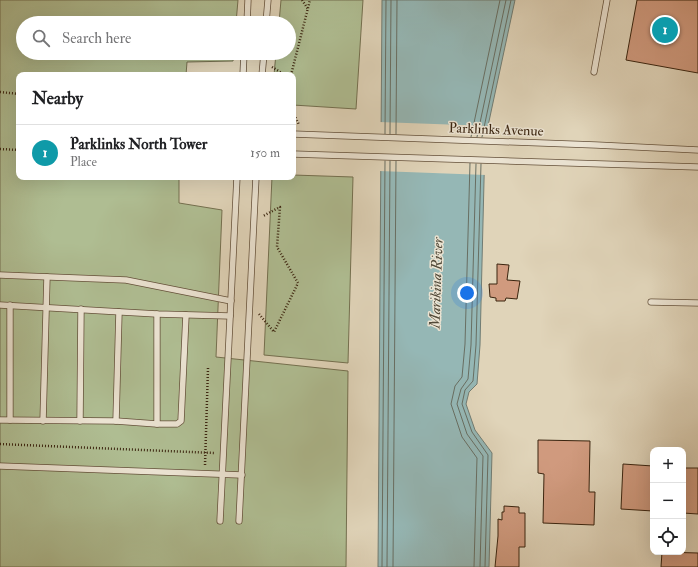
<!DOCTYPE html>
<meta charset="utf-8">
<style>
body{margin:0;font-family:"IM FELL Double Pica",serif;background:#f6f6f6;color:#202124}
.controls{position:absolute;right:12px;bottom:12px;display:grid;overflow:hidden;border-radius:8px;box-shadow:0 4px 16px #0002}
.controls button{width:36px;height:36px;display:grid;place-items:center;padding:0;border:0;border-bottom:1px solid #e0e0e0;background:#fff;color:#202124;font:20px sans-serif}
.you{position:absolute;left:467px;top:293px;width:14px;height:14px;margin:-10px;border:3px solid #fff;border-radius:50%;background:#1a73e8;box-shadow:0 0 0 6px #1a73e833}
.badge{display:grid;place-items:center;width:26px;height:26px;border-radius:50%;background:#8f2418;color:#fff;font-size:13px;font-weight:700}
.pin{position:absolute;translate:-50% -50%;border:2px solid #fff;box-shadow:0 1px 4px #0006}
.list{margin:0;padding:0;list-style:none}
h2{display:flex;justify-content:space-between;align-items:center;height:52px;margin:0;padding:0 16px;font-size:17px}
h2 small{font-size:13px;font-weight:400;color:#757577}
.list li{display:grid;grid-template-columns:26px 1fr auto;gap:12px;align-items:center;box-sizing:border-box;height:56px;padding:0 16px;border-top:1px solid #e0e0e0}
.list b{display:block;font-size:15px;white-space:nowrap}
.list p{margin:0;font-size:13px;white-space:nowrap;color:#757577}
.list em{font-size:13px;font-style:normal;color:#757577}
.icon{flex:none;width:22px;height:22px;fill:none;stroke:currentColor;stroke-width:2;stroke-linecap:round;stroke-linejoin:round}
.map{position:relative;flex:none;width:698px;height:567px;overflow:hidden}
.search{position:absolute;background:#fff;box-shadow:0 4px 16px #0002;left:16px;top:16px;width:280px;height:44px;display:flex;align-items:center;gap:10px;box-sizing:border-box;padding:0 14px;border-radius:22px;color:#757577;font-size:15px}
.panel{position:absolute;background:#fff;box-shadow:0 4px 16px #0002;left:16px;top:72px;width:280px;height:108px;border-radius:8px}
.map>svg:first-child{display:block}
.green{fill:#afbd92;stroke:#747050}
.water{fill:#95b7b5;stroke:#717c73}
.pier{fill:#e0d4b9}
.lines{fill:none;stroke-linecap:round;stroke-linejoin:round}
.shore{stroke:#686e62;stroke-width:1}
.building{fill:#d09a7e;stroke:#3a240f}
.lane-casing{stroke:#64503a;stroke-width:7}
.path{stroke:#3a240f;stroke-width:2.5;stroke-dasharray:1 2;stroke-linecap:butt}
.lane{stroke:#ebe3d2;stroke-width:5.5}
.labels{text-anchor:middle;stroke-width:3;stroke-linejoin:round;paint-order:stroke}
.street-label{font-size:14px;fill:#3a240f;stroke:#ebe3d2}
.water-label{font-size:15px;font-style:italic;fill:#514938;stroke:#ebe3d2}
</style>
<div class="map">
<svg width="698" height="567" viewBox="0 0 698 567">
<rect width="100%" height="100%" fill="#e0d4b9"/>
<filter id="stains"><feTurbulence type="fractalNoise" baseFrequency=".005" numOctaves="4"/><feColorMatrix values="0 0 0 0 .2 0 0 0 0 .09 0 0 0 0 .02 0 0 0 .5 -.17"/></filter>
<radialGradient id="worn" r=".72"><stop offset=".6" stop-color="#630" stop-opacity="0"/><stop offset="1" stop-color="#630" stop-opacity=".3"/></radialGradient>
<!-- green -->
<g class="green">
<path d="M0,0h238l-2,23h-213v30h211l-1,8 -46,1 -1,13h-167v102h160v26l43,7 -6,147 132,14 -2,196h-346z"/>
<path d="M281,0h82l-7,109 -63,-4v-30h-19l2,-22h13v-30h-10z"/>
<path d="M293,175l60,2 -5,186 -84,-8 8,-178h21z"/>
</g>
<!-- water -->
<path class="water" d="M382,0h133l-30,140 -5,205 -3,39 -8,8 -3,12 9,26 17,23 -3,114h-111z"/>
<!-- pier -->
<path class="pier" d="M379,122l111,4 -3,15 -1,34 -107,-4z"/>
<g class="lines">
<!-- shore -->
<g class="shore">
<path d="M385,134l1,-134"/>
<path d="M390,134l1,-134"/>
<path d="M396,134l1,-134"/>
<path d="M471,137l29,-137"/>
<path d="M477,137l29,-137"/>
<path d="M482,137l29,-137"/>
<path d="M470,163l-5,181 -3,33 -7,9 -4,18 11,33 15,21 -3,109"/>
<path d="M476,164l-5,181 -3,34 -7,10 -4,15 10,30 16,22 -3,111"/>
<path d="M481,164l-5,181 -3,36 -8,9 -3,14 10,28 16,23 -3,112"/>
<path d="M382,567l3,-406"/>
<path d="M387,567l3,-406"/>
<path d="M393,567l3,-406"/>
</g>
</g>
<!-- building -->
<g class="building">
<path d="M637,0h61v73l-72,-13z"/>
<path d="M497,264l12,1 -2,15 13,1 -3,18 -11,-1 -1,3h-9v-3l-6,-1 -1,-13h8z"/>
<path d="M538,440l52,1 -1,51h6l-1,33 -51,-2 1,-49 -6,-1z"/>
<path d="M623,464l30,2v45l-32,-2z"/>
<path d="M683,468h15v46l-15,-1z"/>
<path d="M504,506l15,1v6h6v34h-6v20h-24l3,-31v-17l4,1v-8h2z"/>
<path d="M662,552l36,1v14h-37z"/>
</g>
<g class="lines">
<!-- lane casing -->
<g class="lane-casing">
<g id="lane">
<path d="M247,23l1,-23"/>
<path d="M266,23l2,-23"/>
<path d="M594,72l13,-72"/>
<path d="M243,75l1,-22"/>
<path d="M262,75l2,-22"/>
<path d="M293,134l303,11 102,5"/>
<path d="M293,154l405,13"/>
<path d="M0,275l126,5 105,21"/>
<path d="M651,302l47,1"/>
<path d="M0,305l157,9 73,2"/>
<path d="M0,420l116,1 41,3h20l4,-3 5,-106"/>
<path d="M10,420v-115"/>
<path d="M43,421l4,-144"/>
<path d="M80,421l1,-112"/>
<path d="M116,421l3,-109"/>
<path d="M157,424v-110"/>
<path d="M0,466l242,9"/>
<path d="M220,521l17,-344"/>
<path d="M239,521l17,-344"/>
</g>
</g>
<!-- path -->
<g class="path">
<path d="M302,0l6,9"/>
<path d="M272,67l13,8"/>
<path d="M291,75l19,-75"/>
<path d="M0,92l19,2"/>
<path d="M293,112l6,13"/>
<path d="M0,149l19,1"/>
<path d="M259,314l15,18 24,-49 -21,-36 3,-40 -17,9"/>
<path d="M0,444l215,9"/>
<path d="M205,465l3,-97"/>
</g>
<!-- lane -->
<use href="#lane" class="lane"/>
</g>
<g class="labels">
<!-- street labels -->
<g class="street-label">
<text transform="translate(496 129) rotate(2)" y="5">Parklinks Avenue</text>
</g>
<!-- water labels -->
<g class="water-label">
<text transform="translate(436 283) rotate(-88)" y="5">Marikina River</text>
</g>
</g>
<rect width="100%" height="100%" filter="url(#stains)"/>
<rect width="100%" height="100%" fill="url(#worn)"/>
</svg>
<div class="controls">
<button>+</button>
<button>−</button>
<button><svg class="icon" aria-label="locate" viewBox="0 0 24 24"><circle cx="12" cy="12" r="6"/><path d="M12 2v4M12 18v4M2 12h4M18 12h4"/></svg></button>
</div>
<div class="you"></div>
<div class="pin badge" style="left:665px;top:30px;background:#0f9aa8">1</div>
<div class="search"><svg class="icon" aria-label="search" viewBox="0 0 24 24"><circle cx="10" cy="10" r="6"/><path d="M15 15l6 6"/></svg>Search here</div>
<section class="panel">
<h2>Nearby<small></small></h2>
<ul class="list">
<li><span class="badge" style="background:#0f9aa8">1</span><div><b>Parklinks North Tower</b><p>Place</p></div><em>150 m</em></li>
</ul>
</section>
</div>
